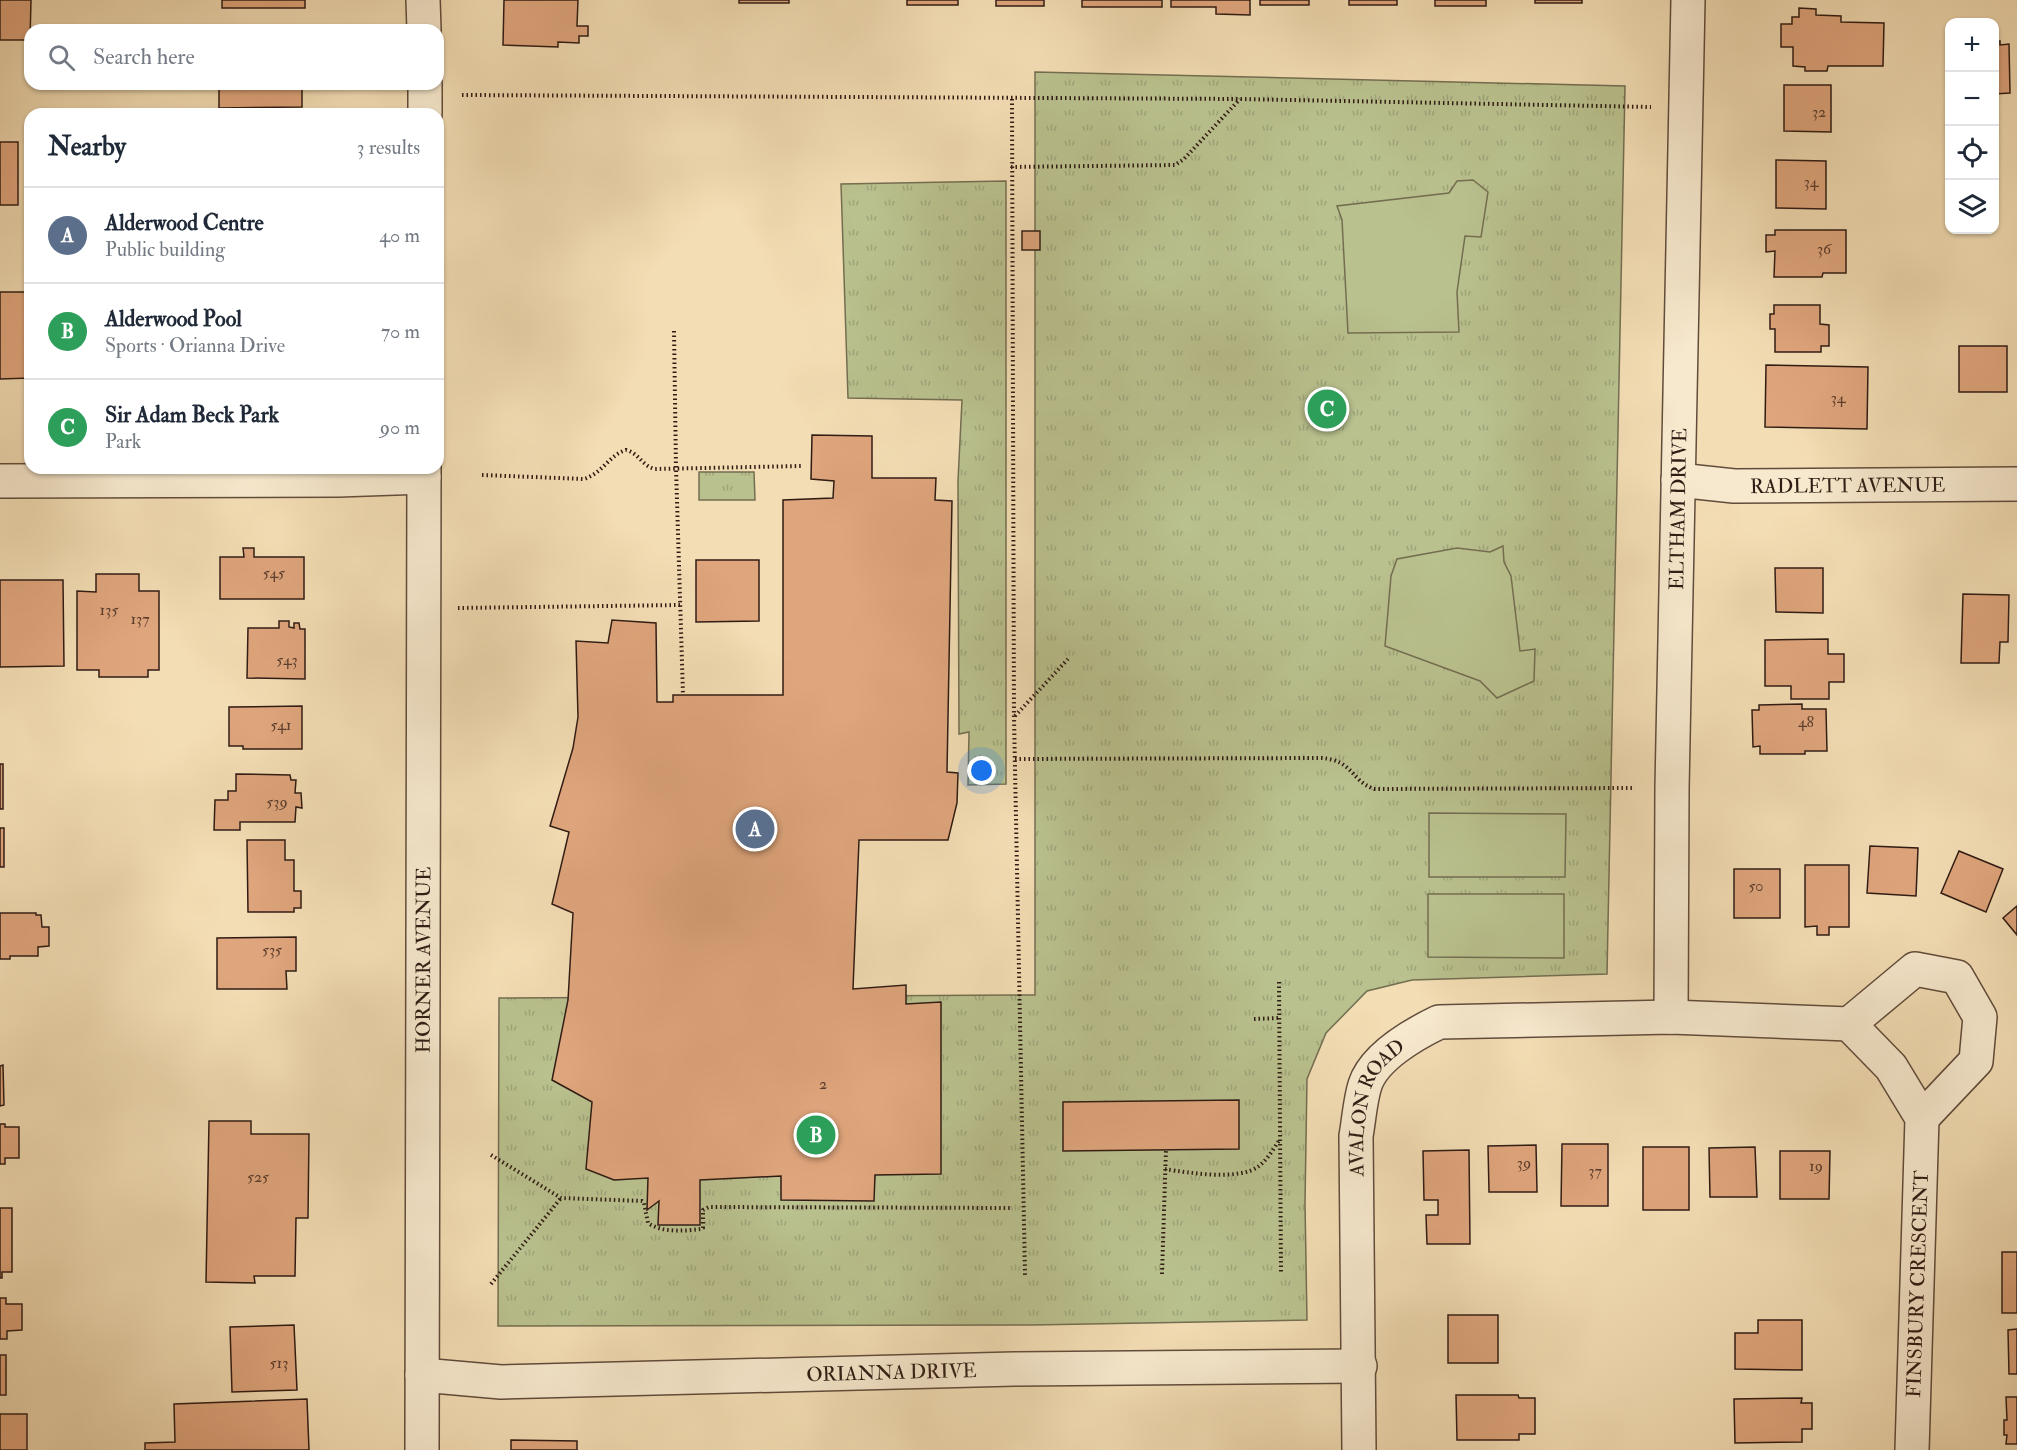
<!DOCTYPE html>
<meta charset="utf-8">
<style>
body{margin:0;font-family:"IM FELL Double Pica",serif;background:#f2f2f3;color:#1f2937}
.controls{position:absolute;right:18px;top:18px;display:grid;overflow:hidden;border-radius:12px;box-shadow:0 2px 4px #0004}
.controls button{width:54px;height:54px;display:grid;place-items:center;padding:0;border:0;border-bottom:2px solid #e0e1e3;background:#fff;color:#1f2937;font:30px sans-serif}
.you{position:absolute;left:982px;top:771px;width:21px;height:21px;margin:-15px;border:4px solid #fff;border-radius:50%;background:#1a73e8;box-shadow:0 0 0 9px #1a73e833}
.badge{display:grid;place-items:center;width:39px;height:39px;border-radius:50%;background:#0f766e;color:#fff;font-size:20px;font-weight:700}
.pin{position:absolute;translate:-50% -50%;border:3px solid #fff;box-shadow:0 2px 6px #0006}
.list{margin:0;padding:0;list-style:none}
h2{display:flex;justify-content:space-between;align-items:center;height:78px;margin:0;padding:0 24px;font-size:26px}
h2 small{font-size:20px;font-weight:400;color:#747a83}
.list li{display:grid;grid-template-columns:39px 1fr auto;gap:18px;align-items:center;box-sizing:border-box;height:96px;padding:0 24px;border-top:2px solid #e0e1e3}
.list b{display:block;font-size:22px;white-space:nowrap}
.list p{margin:0;font-size:20px;white-space:nowrap;color:#747a83}
.list em{font-size:20px;font-style:normal;color:#747a83}
.icon{flex:none;width:33px;height:33px;fill:none;stroke:currentColor;stroke-width:2;stroke-linecap:round;stroke-linejoin:round}
.map{position:relative;flex:none;width:2017px;height:1450px;overflow:hidden}
.search{position:absolute;background:#fff;box-shadow:0 2px 4px #0004;left:24px;top:24px;width:420px;height:66px;display:flex;align-items:center;gap:15px;box-sizing:border-box;padding:0 21px;border-radius:18px;color:#747a83;font-size:22px}
.panel{position:absolute;background:#fff;box-shadow:0 2px 4px #0004;left:24px;top:108px;width:420px;height:366px;border-radius:18px}
.map>svg:first-child{display:block}
.park{fill:url(#park-tufts);stroke:#746e51;stroke-width:1.5}
.pitch{fill:#b9c18e;stroke:#746e51;stroke-width:1.5}
.building{fill:#dfa57c;stroke:#301c14;stroke-width:1.5}
.lines{fill:none;stroke-linecap:round;stroke-linejoin:round}
.minor-casing{stroke:#614c3c;stroke-width:36}
.path{stroke:#301c14;stroke-width:4;stroke-dasharray:1.5 3;stroke-linecap:butt}
.minor{stroke:#f7e9ce;stroke-width:33}
.labels{text-anchor:middle;stroke-width:6;stroke-linejoin:round;paint-order:stroke}
.number-label{font-size:16px;fill:#5c3e2e}
.street-label{font-size:20px;fill:#301c14;stroke:#f7e9ce}
</style>
<div class="map">
<svg width="2017" height="1450" viewBox="0 0 2017 1450">
<defs>
<pattern id="park-tufts" width="24" height="20" patternUnits="userSpaceOnUse" patternTransform="scale(1.5)"><rect width="24" height="20" fill="#b9c18e"/><path d="M3 7l-1-3M5 7V3M7 7l1-3M15 17l-1-3M17 17v-4M19 17l1-3" fill="none" stroke="#9fa57a"/></pattern>
</defs>
<rect width="100%" height="100%" fill="#f3ddb4"/>
<filter id="stains"><feTurbulence type="fractalNoise" baseFrequency=".00333" numOctaves="4"/><feColorMatrix values="0 0 0 0 .2 0 0 0 0 .09 0 0 0 0 .02 0 0 0 .5 -.17"/></filter>
<radialGradient id="worn" r=".72"><stop offset=".6" stop-color="#630" stop-opacity="0"/><stop offset="1" stop-color="#630" stop-opacity=".3"/></radialGradient>
<!-- park -->
<g class="park">
<path d="M1035,72l590,14 -18,888 -195,6 -45,11 -41,42 -19,46 -2,124 2,117 -276,5 -533,1 1,-328 536,-3z"/>
<path d="M1006,181v603l-38,1 1,-53 -10,2 -1,-253 4,-81 -114,-2 -7,-214z"/>
<path d="M699,472h55l1,28h-56z"/>
</g>
<!-- pitch -->
<g class="pitch">
<path d="M1473,180l15,12 -7,45 -16,-1 -8,56 2,40 -111,1 -6,-113 -5,-14 112,-13 8,-12z"/>
<path d="M1503,546l1,16 7,14 9,75 15,-2 -1,32 -37,17 -17,-17 -95,-35 6,-70 6,-17 60,-11 33,4z"/>
<path d="M1429,813l137,1 -1,63h-136z"/>
<path d="M1428,894h136v64l-136,-1z"/>
</g>
<!-- building -->
<g class="building">
<path d="M0,0h31l-1,40h-30z"/>
<rect x="222" y="0" width="83" height="8"/>
<path d="M504,0h74l-1,26h11v10h-9v7l-21,-1v5l-55,-2z"/>
<rect x="739" y="0" width="50" height="3"/>
<rect x="907" y="0" width="51" height="5"/>
<rect x="996" y="0" width="48" height="6"/>
<rect x="1082" y="0" width="80" height="7"/>
<path d="M1171,0h79v15l-34,-1v-7h-45z"/>
<rect x="1260" y="0" width="49" height="5"/>
<rect x="1349" y="0" width="48" height="5"/>
<rect x="1435" y="0" width="51" height="6"/>
<rect x="1535" y="0" width="47" height="3"/>
<path d="M1799,8l17,1v6l25,1v6l43,1 -1,43h-55l-1,5h-22v-4l-12,-1v-19h-12v-23h11v-7h7z"/>
<path d="M1994,41h6v4l9,-1 1,49 -16,1z"/>
<path d="M219,84h83v23l-83,1z"/>
<path d="M1784,85h47v47l-47,-1z"/>
<rect x="0" y="142" width="18" height="63"/>
<path d="M1776,160l50,1v48l-50,-1z"/>
<path d="M1775,230h71v43h-23l-1,4h-48l1,-26 -9,1v-17h9z"/>
<rect x="1022" y="231" width="18" height="19"/>
<path d="M0,292h30v86l-30,1z"/>
<path d="M1774,305h46v19l9,1v21h-8v6h-46v-23h-5v-15h4z"/>
<rect x="1959" y="346" width="48" height="46"/>
<path d="M1766,365l102,2 -1,62 -102,-2z"/>
<path d="M812,435l60,1v42h64l-1,22 17,1 -5,271 11,1 -1,30 -9,37h-89l-6,149 53,-4v19l35,-2v172l-66,1 -1,26 -93,-1v-24l-81,4v45h-42l1,-24 -12,9 1,-32 -34,2 -28,-11 6,-67 -40,-22 16,-80 5,-87 -21,-9 17,-72 -19,-6 23,-78 5,-31 -2,-76 32,2 4,-23 44,3 1,79h16v-7h110v-195l50,-2 1,-17 -23,-2z"/>
<path d="M243,548h11v9h50v42h-84v-42h24z"/>
<path d="M696,560h63v61l-63,1z"/>
<path d="M1775,568h48v45l-47,-1z"/>
<path d="M96,574h43v17h20v79h-11v7h-49v-7h-22v-79l19,1z"/>
<path d="M0,580h63l1,86 -64,1z"/>
<path d="M1963,594l46,1 -1,47h-8l-1,21h-38z"/>
<path d="M279,621h10v6l5,1v-5h5l1,6h5v50l-58,-1 1,-50h31z"/>
<path d="M1828,639v15h16v28h-15v17h-38v-13h-26v-46z"/>
<path d="M1802,704v5h24l1,42h-22v3h-45v-8l-7,1 -1,-37h7v-5z"/>
<path d="M302,706v43h-59v-3h-14v-39z"/>
<rect x="0" y="764" width="3" height="45"/>
<path d="M236,774l54,1 1,5h5l-1,13h6l1,15 -6,-1 -1,15h-55v8h-26l1,-30h13v-9h8z"/>
<rect x="0" y="828" width="4" height="39"/>
<path d="M247,840h38v20h9v31h7v17h-7v4h-46z"/>
<path d="M1870,846l48,2 -2,48 -49,-3z"/>
<path d="M1959,851l44,18 -17,43 -45,-19z"/>
<path d="M1805,865h44v62h-20v8h-12v-9l-12,1z"/>
<rect x="1734" y="869" width="46" height="49"/>
<path d="M2017,906v29l-14,-17z"/>
<path d="M0,913h36v2h5l1,12h7v19l-11,1v9h-28v3h-10z"/>
<path d="M296,937v34h-10l1,18h-70v-51z"/>
<path d="M3,1065l1,40 -4,1v-40z"/>
<path d="M1239,1100v49l-176,2v-49z"/>
<path d="M209,1121h42v13h58l-1,84h-12l-1,58h-41l1,7 -49,-1z"/>
<path d="M0,1124h5v3h14v31h-14v6h-5z"/>
<path d="M1562,1144h46v62h-47z"/>
<path d="M1536,1145l1,47h-48l-1,-46z"/>
<rect x="1643" y="1147" width="46" height="63"/>
<path d="M1755,1147l2,50h-47l-1,-49z"/>
<path d="M1469,1150l1,94h-43l-1,-29h12v-15h-14l-1,-49z"/>
<path d="M1780,1151h50l-1,48h-49z"/>
<path d="M0,1208h12v64h-10v6h-2z"/>
<rect x="2002" y="1252" width="15" height="61"/>
<path d="M0,1298h6v6h16v26l-15,1v8h-7z"/>
<rect x="1448" y="1315" width="50" height="48"/>
<path d="M1758,1320h44v50l-67,-1v-36h23z"/>
<path d="M294,1325l3,65 -65,2 -2,-65z"/>
<path d="M2017,1329v45h-8l-1,-44z"/>
<rect x="0" y="1355" width="6" height="40"/>
<path d="M1456,1395h62l1,3h16v36h-16v6h-62z"/>
<path d="M2006,1397h11v47h-11l1,-9h-3v-15h3z"/>
<path d="M1802,1398l-1,5h11v26h-10v13l-67,1 -1,-44z"/>
<path d="M307,1399l2,51h-164v-7l30,-1 -1,-38z"/>
<rect x="0" y="1414" width="27" height="36"/>
<path d="M511,1440l66,1v9h-66z"/>
</g>
<g class="lines">
<!-- minor casing -->
<g class="minor-casing">
<g id="minor">
<path d="M423,0l1,30"/>
<path d="M425,114v-30"/>
<path id="s1" d="M1678,480l56,6 283,-2"/>
<path d="M0,481l338,-1 86,-3"/>
<path id="s2" d="M1671,1017l1,-229 16,-788"/>
<path d="M1849,1024l66,-55 42,8 23,40 -4,44 -54,57"/>
<path id="s3" d="M422,1375l79,7 513,-13 346,-3"/>
<path id="s4" d="M422,1450l2,-982"/>
<path id="s5" d="M1359,1450l-3,-314c3,-17 4,-35 9,-51 9,-28 49,-51 74,-63l232,-5 178,7 42,43 31,51 -10,332"/>
</g>
</g>
<!-- path -->
<g class="path">
<path d="M462,95l778,4 411,8"/>
<path d="M1012,99l2,618 11,558"/>
<path d="M1011,167l164,-2 9,-6 56,-60"/>
<path d="M674,331l2,137 7,227"/>
<path d="M482,475l102,4c19,-6 25,-24 42,-29 13,3 16,16 29,19l146,-3"/>
<path d="M458,608l222,-3"/>
<path d="M1015,716l53,-57"/>
<path d="M1015,759l307,-1c32,3 28,22 52,31l261,-1"/>
<path d="M1279,982l2,291"/>
<path d="M1254,1019l25,-1"/>
<path d="M491,1155l70,43 81,3 2,2 4,20c14,10 37,8 53,6l2,-1v-18l6,-3 302,1"/>
<path d="M1165,1169c24,4 75,12 94,-3 9,-7 15,-18 21,-27"/>
<path d="M1162,1274l4,-125"/>
<path d="M491,1284l70,-86"/>
</g>
<!-- minor -->
<use href="#minor" class="minor"/>
</g>
<g class="labels">
<!-- number labels -->
<g class="number-label">
<text x="1819" y="117">32</text>
<text x="1811" y="187">34</text>
<text x="1824" y="254">36</text>
<text x="1838" y="403">34</text>
<text x="274" y="578">545</text>
<text x="109" y="615">135</text>
<text x="140" y="624">137</text>
<text x="287" y="665">543</text>
<text x="1806" y="727">48</text>
<text x="281" y="730">541</text>
<text x="277" y="807">539</text>
<text x="1756" y="891">50</text>
<text x="272" y="955">535</text>
<text x="823" y="1089">2</text>
<text x="1524" y="1168">39</text>
<text x="1816" y="1171">19</text>
<text x="1595" y="1176">37</text>
<text x="258" y="1182">525</text>
<text x="279" y="1368">513</text>
</g>
<!-- street labels -->
<g class="street-label">
<text dy="7" stroke="none"><textPath href="#s1" startOffset="170">RADLETT AVENUE</textPath></text>
<text dy="7" stroke="none"><textPath href="#s2" startOffset="508">ELTHAM DRIVE</textPath></text>
<text dy="7" stroke="none"><textPath href="#s4" startOffset="490">HORNER AVENUE</textPath></text>
<text dy="7" stroke="none"><textPath href="#s5" startOffset="348">AVALON ROAD</textPath></text>
<text transform="translate(1917 1284) rotate(-88)" y="7">FINSBURY CRESCENT</text>
<text dy="7" stroke="none"><textPath href="#s3" startOffset="470">ORIANNA DRIVE</textPath></text>
</g>
</g>
<rect width="100%" height="100%" filter="url(#stains)"/>
<rect width="100%" height="100%" fill="url(#worn)"/>
</svg>
<div class="controls">
<button>+</button>
<button>−</button>
<button><svg class="icon" aria-label="locate" viewBox="0 0 24 24"><circle cx="12" cy="12" r="6"/><path d="M12 2v4M12 18v4M2 12h4M18 12h4"/></svg></button>
<button><svg class="icon" aria-label="layers" viewBox="0 0 24 24"><path d="M12 4l9 5-9 5-9-5zM3 14l9 5 9-5"/></svg></button>
</div>
<div class="you"></div>
<div class="pin badge" style="left:755px;top:829px;background:#5c6f8a">A</div>
<div class="pin badge" style="left:816px;top:1135px;background:#2e9e5b">B</div>
<div class="pin badge" style="left:1327px;top:409px;background:#2e9e5b">C</div>
<div class="search"><svg class="icon" aria-label="search" viewBox="0 0 24 24"><circle cx="10" cy="10" r="6"/><path d="M15 15l6 6"/></svg>Search here</div>
<section class="panel">
<h2>Nearby<small>3 results</small></h2>
<ul class="list">
<li><span class="badge" style="background:#5c6f8a">A</span><div><b>Alderwood Centre</b><p>Public building</p></div><em>40 m</em></li>
<li><span class="badge" style="background:#2e9e5b">B</span><div><b>Alderwood Pool</b><p>Sports · Orianna Drive</p></div><em>70 m</em></li>
<li><span class="badge" style="background:#2e9e5b">C</span><div><b>Sir Adam Beck Park</b><p>Park</p></div><em>90 m</em></li>
</ul>
</section>
</div>
